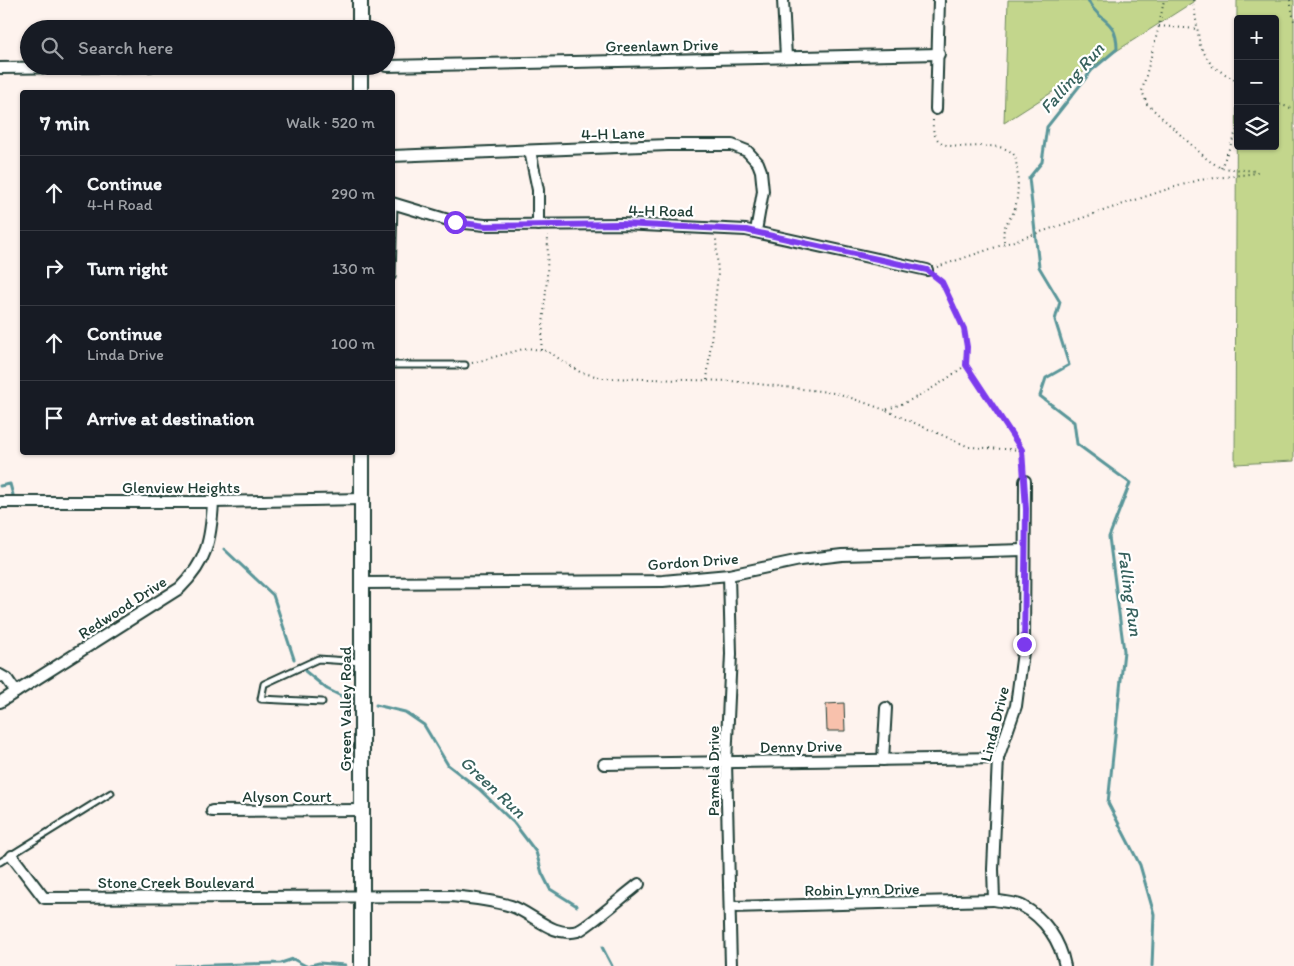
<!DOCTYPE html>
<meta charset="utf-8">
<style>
body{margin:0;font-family:Itim,sans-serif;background:#242831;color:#f1f3f6}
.controls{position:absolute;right:15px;top:15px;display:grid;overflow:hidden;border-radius:5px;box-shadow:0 1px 4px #0004}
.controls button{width:45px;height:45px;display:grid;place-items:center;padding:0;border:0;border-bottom:1px solid #363941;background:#171b24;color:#f1f3f6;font:25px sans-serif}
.stop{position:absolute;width:15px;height:15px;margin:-11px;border:4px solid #7c3aed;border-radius:50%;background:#fff}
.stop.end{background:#7c3aed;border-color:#fff;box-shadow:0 1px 5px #0008}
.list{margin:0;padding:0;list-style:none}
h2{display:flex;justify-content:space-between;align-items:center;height:65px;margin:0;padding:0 20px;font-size:21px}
h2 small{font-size:16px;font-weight:400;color:#9ea1a6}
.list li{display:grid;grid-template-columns:32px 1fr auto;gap:15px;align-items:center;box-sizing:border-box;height:75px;padding:0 20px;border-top:1px solid #363941}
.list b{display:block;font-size:19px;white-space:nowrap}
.list p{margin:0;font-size:16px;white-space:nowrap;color:#9ea1a6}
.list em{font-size:16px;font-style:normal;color:#9ea1a6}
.icon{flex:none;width:28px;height:28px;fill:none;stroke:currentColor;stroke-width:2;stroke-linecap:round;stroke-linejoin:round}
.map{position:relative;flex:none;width:1294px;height:966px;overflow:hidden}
.search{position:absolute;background:#171b24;box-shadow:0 1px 4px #0004;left:20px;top:20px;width:375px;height:55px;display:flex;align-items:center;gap:12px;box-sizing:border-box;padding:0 18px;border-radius:28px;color:#9ea1a6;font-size:19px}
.panel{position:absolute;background:#171b24;box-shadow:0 1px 4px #0004;left:20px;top:90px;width:375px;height:365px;border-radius:5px}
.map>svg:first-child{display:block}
.green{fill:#c3d68c;stroke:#718a60;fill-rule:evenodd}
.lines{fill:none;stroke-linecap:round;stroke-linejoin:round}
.stream{stroke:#5a9699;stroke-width:3}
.building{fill:#f8c1ac;stroke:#1f3d34}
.lane-casing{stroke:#1f3d34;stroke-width:9}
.street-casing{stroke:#1f3d34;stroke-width:14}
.secondary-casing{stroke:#1f3d34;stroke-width:18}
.path{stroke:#1f3d34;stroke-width:2;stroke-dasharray:1 4;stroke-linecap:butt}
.lane{stroke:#fff;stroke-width:5}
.street{stroke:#fff;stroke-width:10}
.secondary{stroke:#fff;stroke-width:14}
.route{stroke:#7c3aed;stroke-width:6}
.labels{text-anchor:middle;stroke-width:4.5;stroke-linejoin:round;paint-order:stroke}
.street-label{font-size:16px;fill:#1f3d34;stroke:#fff}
.water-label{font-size:18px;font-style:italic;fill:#38625e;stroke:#fff}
</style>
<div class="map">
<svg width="1294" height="966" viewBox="0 0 1294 966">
<rect width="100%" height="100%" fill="#fef3ee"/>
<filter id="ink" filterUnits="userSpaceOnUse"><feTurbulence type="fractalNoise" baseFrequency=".02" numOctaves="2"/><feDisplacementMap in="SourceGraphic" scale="10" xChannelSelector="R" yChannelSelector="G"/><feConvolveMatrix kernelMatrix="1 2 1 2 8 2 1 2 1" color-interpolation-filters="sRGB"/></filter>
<g filter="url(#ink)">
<!-- green -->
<g class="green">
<path d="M1008,0h188l-192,123z"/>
<path d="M1237,0h57v461l-59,3zM1238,19h37v127h-37z"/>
</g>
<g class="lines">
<!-- stream -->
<g class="stream">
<path d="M1088,0c10,23 29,17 29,49l-25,21 -45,57 -5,35 -13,16 10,89 21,35 -5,18 14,45 -23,13 -6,18 34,26 3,22 53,39 -21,54 15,114 -16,152 32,62 14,49 -2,52"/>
<path d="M0,486l10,-2 3,11"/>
<path d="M224,549l49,46 21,64"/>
<path d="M305,671l22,18 22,11"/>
<path d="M376,705l29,7 19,13 24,40 31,24 35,34 22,29 6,21 8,16 27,17"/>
<path d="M602,947l10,19"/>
<path d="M177,966l104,-3 12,-4 13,7"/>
<path d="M307,966l12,-3 26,2"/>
</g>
</g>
<!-- building -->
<path class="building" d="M844,703l1,28h-18l-1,-27z"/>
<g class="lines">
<!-- lane casing -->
<g class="lane-casing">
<g id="lane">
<path d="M392,277l2,-73"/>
<path d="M392,365h73"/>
<path d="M322,702l-61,-3 3,-15 54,-25 44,3"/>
<path d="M0,862l111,-69"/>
</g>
</g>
<!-- street casing -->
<g class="street-casing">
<g id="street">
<path d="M783,0l3,57"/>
<path d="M386,66l553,-12"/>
<path d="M0,68l150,-2"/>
<path d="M936,109l3,-109"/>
<path d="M530,151l8,39v35"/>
<path d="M392,156l276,-11h64l15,6 11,12 3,8 2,20 -7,40"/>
<path d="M392,203l63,19 30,3 137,-1 124,6 181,40"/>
<path d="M1025,481l-1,163 -8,62 -18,52 -5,111 1,31c9,2 20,2 28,6 23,12 38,35 43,60"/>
<path d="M0,502h213l149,-3"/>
<path d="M729,575l2,79 -5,108 5,204"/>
<path d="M362,583l301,-2 66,-6 71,-15 42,-5 182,-5"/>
<path d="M0,675l7,4 9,13"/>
<path d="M0,702l180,-114c27,-27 31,-48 33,-86"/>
<path d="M883,760l3,-52"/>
<path d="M604,764l394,-6"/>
<path d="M212,811l150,-1"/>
<path d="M12,856l32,42 407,-2c21,2 40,4 60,10 22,7 41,32 67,25 9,-3 50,-39 61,-47"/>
<path d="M731,907l263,-7"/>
</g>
</g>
<!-- secondary casing -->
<g class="secondary-casing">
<g id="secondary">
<path d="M360,0v29"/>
<path d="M360,66v26"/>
<path d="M362,966v-514"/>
</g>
</g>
<!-- path -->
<g class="path">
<path d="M1193,0l7,46 12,20 26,16"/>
<path d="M1290,0l4,21"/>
<path d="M1159,26l38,3"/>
<path d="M1275,103l19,6"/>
<path d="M933,120c-4,49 62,10 82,36 3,15 4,33 1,48 -4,19 -17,18 -11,41"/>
<path d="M1221,168l17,-41"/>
<path d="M937,267l231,-78 31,-9 58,-7v-2l-36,-3 -13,-8 -61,-56 -5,-13 17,-65 5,-26"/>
<path d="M935,276l7,5 23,48 2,18 -1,18 56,85 2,20"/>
<path d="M541,350l6,-72 1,-43"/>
<path d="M472,363l55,-15 20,3 33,21 23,6 128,3 89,10 20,3 45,16"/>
<path d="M966,365c-27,20 -50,35 -81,45l84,37 53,3"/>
<path d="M707,380l11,-106 -2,-35"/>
</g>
<!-- lane -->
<use href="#lane" class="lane"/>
<!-- street -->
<use href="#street" class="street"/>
<!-- secondary -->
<use href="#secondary" class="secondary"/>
</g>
</g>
<g class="lines" filter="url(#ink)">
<!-- route -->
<path class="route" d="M455,222l31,4 136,-2 124,6 181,40 15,12 22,47 3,18 -1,18 56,85 4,59 -2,135"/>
</g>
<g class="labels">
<!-- street labels -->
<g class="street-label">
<text transform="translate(662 45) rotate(-1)" y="6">Greenlawn Drive</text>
<text transform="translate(613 133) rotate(-2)" y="6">4-H Lane</text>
<text transform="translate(661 210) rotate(1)" y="6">4-H Road</text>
<text x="181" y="493">Glenview Heights</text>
<text transform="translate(693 561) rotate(-4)" y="6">Gordon Drive</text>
<text transform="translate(122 607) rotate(-33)" y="6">Redwood Drive</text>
<text transform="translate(345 709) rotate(-90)" y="6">Green Valley Road</text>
<text transform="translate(994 724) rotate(-76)" y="6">Linda Drive</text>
<text transform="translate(801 746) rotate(-1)" y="6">Denny Drive</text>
<text transform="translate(713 771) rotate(-90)" y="6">Pamela Drive</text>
<text x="287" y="802">Alyson Court</text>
<text x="176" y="888">Stone Creek Boulevard</text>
<text transform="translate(862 889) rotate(-1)" y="6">Robin Lynn Drive</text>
</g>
<!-- water labels -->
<g class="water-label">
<text transform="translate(1072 78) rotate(-49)" y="6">Falling Run</text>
<text transform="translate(1130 593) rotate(82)" y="6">Falling Run</text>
<text transform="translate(493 787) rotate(43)" y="6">Green Run</text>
</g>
</g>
</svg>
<div class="controls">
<button>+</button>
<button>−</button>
<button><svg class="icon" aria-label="layers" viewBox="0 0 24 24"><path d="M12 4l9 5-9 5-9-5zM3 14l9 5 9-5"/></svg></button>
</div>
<div class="stop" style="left:455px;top:222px"></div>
<div class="stop end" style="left:1024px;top:644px"></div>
<div class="search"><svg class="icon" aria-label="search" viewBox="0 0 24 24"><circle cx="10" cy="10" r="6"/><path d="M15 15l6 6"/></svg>Search here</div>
<section class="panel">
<h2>7 min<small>Walk · 520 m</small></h2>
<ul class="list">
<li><svg class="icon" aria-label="ahead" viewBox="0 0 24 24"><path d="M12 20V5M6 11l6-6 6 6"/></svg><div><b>Continue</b><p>4-H Road</p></div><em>290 m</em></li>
<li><svg class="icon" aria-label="right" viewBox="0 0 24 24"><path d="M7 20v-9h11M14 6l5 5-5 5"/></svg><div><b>Turn right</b></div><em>130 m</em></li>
<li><svg class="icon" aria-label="ahead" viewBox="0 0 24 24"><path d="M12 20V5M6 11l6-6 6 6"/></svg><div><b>Continue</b><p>Linda Drive</p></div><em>100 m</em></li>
<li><svg class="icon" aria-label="arrive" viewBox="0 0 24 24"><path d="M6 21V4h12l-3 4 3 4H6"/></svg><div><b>Arrive at destination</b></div></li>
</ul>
</section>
</div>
